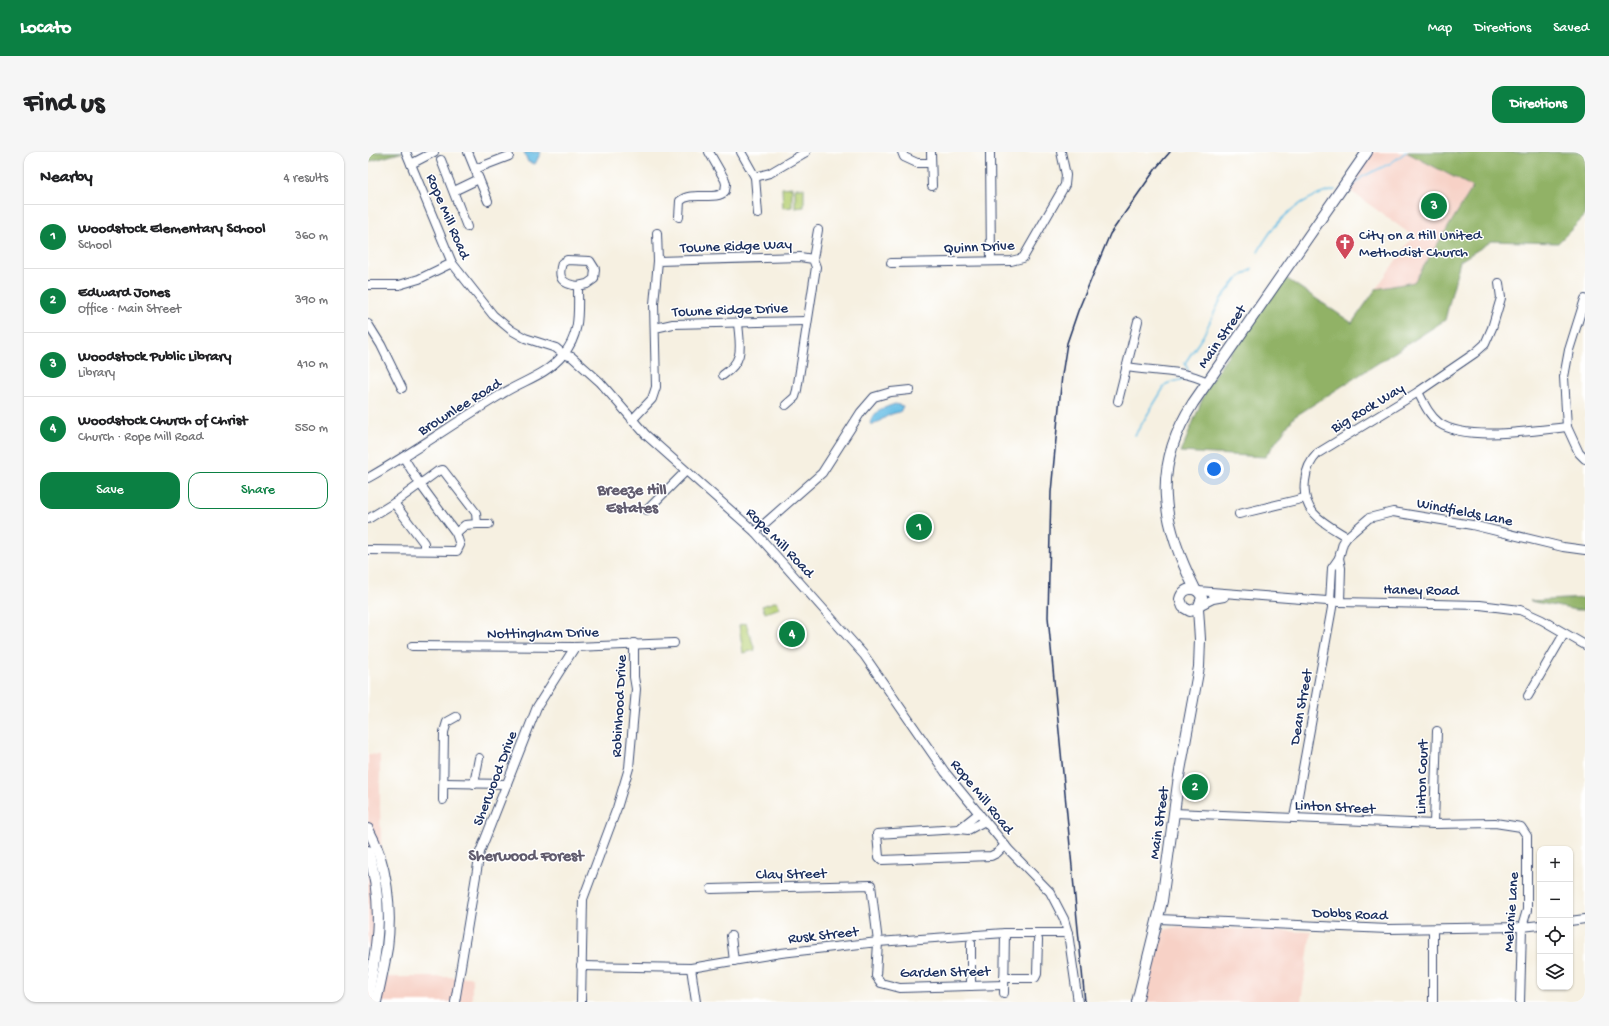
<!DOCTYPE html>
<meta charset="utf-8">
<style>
body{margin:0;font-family:"Gochi Hand",sans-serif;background:#f6f6f6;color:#202124}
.controls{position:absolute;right:12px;bottom:12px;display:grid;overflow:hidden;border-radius:8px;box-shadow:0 1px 3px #0004}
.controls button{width:36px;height:36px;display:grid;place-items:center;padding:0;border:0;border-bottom:1px solid #e0e0e0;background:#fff;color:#202124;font:20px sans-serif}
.you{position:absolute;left:846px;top:317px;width:14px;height:14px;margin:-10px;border:3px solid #fff;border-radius:50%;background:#1a73e8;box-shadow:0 0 0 6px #1a73e833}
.badge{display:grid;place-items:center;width:26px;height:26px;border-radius:50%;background:#0b8043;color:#fff;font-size:13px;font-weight:700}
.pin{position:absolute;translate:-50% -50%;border:2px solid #fff;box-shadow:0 1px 4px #0006}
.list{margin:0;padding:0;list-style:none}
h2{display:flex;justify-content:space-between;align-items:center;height:52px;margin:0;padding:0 16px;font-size:17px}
h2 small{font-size:13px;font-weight:400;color:#757577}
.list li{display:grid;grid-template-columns:26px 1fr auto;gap:12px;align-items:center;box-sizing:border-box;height:64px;padding:0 16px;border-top:1px solid #e0e0e0}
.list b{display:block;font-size:15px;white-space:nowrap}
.list p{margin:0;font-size:13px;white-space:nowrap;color:#757577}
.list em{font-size:13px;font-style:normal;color:#757577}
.actions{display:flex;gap:8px;padding:12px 16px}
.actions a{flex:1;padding:9px 0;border:1px solid #0b8043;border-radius:12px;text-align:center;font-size:14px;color:#0b8043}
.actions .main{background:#0b8043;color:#fff}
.icon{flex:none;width:22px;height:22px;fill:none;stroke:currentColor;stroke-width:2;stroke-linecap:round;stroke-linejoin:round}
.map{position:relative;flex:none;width:1217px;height:850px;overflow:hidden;border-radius:12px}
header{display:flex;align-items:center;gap:24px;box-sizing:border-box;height:56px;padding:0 20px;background:#0b8043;color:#fff}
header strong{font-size:19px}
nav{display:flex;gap:22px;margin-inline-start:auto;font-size:14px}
.intro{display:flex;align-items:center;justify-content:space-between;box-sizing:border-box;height:96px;padding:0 24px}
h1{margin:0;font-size:28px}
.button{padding:10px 18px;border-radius:12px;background:#0b8043;color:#fff;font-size:14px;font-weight:700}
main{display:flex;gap:24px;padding:0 24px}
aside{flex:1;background:#fff;border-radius:12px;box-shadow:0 1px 3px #0004}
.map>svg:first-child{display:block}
.built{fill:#f7d1c6}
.green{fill:#b7d075;stroke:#69806a}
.forest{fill:#91b266;stroke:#567062}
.water{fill:#68bee5;stroke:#4276a2}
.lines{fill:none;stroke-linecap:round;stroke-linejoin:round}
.stream{stroke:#68bee5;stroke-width:1.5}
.minor-casing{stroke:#3c4c72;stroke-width:10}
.major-casing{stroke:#3c4c72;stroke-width:12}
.minor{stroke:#fff;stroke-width:8}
.major{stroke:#fff;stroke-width:10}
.rail{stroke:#1b2f5e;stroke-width:1.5}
.labels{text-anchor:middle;stroke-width:3;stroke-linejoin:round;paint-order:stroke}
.street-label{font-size:15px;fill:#1b2f5e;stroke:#fff}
.poi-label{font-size:15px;fill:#1b2f5e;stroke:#fff;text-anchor:start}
.neighbourhood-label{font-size:16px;font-weight:bold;fill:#615c6e;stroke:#fff}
</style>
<header>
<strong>Locato</strong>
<nav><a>Map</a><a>Directions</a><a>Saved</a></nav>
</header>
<div class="intro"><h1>Find us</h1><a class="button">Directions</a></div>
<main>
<aside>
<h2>Nearby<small>4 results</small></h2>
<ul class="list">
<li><span class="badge">1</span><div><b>Woodstock Elementary School</b><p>School</p></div><em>360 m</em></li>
<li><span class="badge">2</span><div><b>Edward Jones</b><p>Office · Main Street</p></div><em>390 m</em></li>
<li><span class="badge">3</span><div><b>Woodstock Public Library</b><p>Library</p></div><em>410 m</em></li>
<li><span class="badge">4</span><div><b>Woodstock Church of Christ</b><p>Church · Rope Mill Road</p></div><em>550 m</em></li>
</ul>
<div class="actions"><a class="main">Save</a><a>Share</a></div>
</aside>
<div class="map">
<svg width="1217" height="850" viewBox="0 0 1217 850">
<rect width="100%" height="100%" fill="#fff"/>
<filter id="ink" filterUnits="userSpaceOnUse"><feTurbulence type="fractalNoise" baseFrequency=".025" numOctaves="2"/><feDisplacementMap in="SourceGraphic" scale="8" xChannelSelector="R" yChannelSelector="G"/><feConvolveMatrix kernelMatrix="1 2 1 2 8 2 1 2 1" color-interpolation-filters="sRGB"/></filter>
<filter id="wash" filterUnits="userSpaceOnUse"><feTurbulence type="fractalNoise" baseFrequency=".012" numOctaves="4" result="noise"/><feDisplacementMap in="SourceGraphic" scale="16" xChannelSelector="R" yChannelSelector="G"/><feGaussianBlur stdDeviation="0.9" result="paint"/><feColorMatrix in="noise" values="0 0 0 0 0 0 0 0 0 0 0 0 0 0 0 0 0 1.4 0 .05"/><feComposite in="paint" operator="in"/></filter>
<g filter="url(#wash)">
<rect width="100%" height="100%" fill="#f6f0e1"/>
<!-- built -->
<g class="built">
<path d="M1004,0h34l67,35 -59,96 -38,6 37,-53 -65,-47z"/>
<path d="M0,602l12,1v52l5,170h87v25h-104z"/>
<path d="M807,775l136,5 -10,70h-158l21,-72z"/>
</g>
<!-- green -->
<g class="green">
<path d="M424,35v20l-9,1 -1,-20z"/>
<path d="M427,36h9v19l-9,1z"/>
<path d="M409,449l3,7 -15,5 -3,-7z"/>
<path d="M378,471l9,27 -12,3 -4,-28z"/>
</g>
<!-- forest -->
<g class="forest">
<path d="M0,0h35l-35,10z"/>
<path d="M1038,0h179v64l-27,27 -66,-2 -32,20 -15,59 -151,97 -29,40 -84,-5 27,-67 75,-109 69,47 24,-34 38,-7 59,-95z"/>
<path d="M1217,446v12h-9l-46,-9z"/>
</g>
<!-- water -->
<g class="water">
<path d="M156,0h17l-6,12 -7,-2z"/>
<path d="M527,252l8,2 -3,6c-13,2 -16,7 -27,13l-3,-2c4,-12 13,-15 25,-19z"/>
</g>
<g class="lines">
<!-- stream -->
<g class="stream">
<path d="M980,36l4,-1 10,-10 29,-14 15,-11"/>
<path d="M890,100c17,-32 41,-55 77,-62"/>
<path d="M820,218l-3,-7 18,-27 18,-37 15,-19 16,-11"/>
<path d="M767,283l31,-51 17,-5"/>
</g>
</g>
</g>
<g filter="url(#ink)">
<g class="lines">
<!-- minor casing -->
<g class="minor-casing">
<g id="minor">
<path d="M38,0l46,111 41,52 18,15 14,8 31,10 7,6 9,3 28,25 46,53 109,97 109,123 81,117 64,78 41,42 14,27 4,14 10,69"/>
<path d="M100,0l20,49"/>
<path d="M373,0l14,25 3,37"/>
<path d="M534,0l2,5 13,6h14"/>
<path d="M563,0l1,34"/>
<path d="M622,0l1,109"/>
<path d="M73,8l26,67"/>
<path d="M43,12l23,-12"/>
<path d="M107,17l34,-13"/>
<path d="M387,25l15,-4 36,-21"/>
<path d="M86,39l25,-12"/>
<path d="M311,65l1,-16c12,-11 36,1 45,-10l1,-7 -1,-4 -16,-28"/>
<path d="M289,81l1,28"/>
<path d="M445,107l5,-29"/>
<path d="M523,111l120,-2 12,-3 42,-73 1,-10 -5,-23"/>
<path d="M0,133h31l20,-6 33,-16"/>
<path d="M1217,147l-16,51 -5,27 3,50 12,26 6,6"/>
<path d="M0,172l13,21 21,43"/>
<path d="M287,176l18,-4 134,-3"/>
<path d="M758,215c25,4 60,3 81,15"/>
<path d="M355,223c22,-15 17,-28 15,-52"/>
<path d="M1050,240c6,12 11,23 21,31 27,19 97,7 128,4"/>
<path d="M750,249l20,-80"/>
<path d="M264,268l20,-21 4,-12 -2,-83 4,-43 142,-4 13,2 3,8 -19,123 -2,7 -9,8"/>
<path d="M0,326c46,-26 89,-57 134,-84 22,-14 43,-18 61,-39 18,-21 15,-44 15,-69l9,-2 7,-5 1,-10 -5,-8 -23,-1 -5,3c-5,16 1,21 16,23"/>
<path d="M26,351l30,40v7"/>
<path d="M279,358l38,-38"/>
<path d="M871,362l66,-16"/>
<path d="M0,367l26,-16 44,-32 5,-1 33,43 1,11h12"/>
<path d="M387,380l67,-59 39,-61 13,-15 17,-5 19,-2"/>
<path d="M88,381l9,-8 12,-1"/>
<path d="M979,385c-23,-14 -46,-24 -42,-56 1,-11 5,-20 13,-28l100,-61 57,-39 10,-9 7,-16 9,-30 -2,-15"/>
<path d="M0,398l89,1 3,-6 -4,-12 -36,-49 -16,-26"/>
<path d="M971,406l4,-15 4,-6 22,-19 24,-6 79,13 91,22 22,3"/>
<path d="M830,439l142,11 140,3 40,5 22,10 43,25"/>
<path d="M962,449l2,-33 7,-10 2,10 -1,34"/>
<path d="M833,453l12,-6 11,-2"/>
<path d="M44,494l163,1 99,-4"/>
<path d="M1160,544l36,-62"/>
<path d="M76,631l63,1"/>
<path d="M106,632l5,-26"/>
<path d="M75,648l1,-68 3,-10 9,-5"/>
<path d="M611,661l-20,16 9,1 17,-9"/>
<path d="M806,661l260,11 61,-1 26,4 6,9v74l-5,17 -2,75"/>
<path d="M926,666l39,-216"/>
<path d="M1066,672l3,-93"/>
<path d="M591,677l-82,5 2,23 3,3 109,-4 6,-3 8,-8"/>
<path d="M343,737l160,-4 7,57 -2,34 5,7 19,5 104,-3"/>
<path d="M791,767l229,10 134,-2 18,-2"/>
<path d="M1202,769l15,-2"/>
<path d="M363,784l3,25"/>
<path d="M213,814l110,2 90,-15 97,-11 127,-9h63"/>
<path d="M323,816l5,34"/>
<path d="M636,826h31l2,-4 1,-34"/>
<path d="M603,834v-43"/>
<path d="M636,841l1,-60"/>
<path d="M87,850l25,-150 57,-145 38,-60"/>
<path d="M213,850l2,-103 34,-91 12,-40 7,-79 -2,-12v-34"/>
<path d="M1065,850v-73"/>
</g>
</g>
<!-- major casing -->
<g class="major-casing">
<g id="major">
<path d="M827,437c-33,-66 -44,-120 -2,-186l174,-251"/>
<path d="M0,677c19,34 24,80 19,119 -3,18 -7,36 -11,54"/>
<path d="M0,699c16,52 10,93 0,144"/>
<path d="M769,850l25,-101 17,-125 20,-109 1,-28 -2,-31 4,-10c-4,-12 -19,-12 -22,1l3,8 7,4 8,-3"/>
</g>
</g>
<!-- minor -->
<use href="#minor" class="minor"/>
<!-- major -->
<use href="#major" class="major"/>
<!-- rail -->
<path class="rail" d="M717,850l-37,-385 3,-125 11,-117 5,-32 11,-32 32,-77 47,-67 13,-15"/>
</g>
</g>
<!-- icons -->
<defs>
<g id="church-pin" transform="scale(1)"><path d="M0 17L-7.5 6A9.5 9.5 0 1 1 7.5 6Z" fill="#d1495b" stroke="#fff"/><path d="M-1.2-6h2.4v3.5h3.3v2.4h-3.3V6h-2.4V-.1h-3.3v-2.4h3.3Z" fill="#fff"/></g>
</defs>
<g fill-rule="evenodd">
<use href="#church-pin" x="977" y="91"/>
</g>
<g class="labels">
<!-- street labels -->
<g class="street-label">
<text transform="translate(81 64) rotate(67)" y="5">Rope Mill Road</text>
<text transform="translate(368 93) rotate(-2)" y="5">Towne Ridge Way</text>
<text transform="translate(611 94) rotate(-3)" y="5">Quinn Drive</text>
<text transform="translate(362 157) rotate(-2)" y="5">Towne Ridge Drive</text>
<text transform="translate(853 184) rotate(-55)" y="5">Main Street</text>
<text transform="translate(91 254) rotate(-32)" y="5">Brownlee Road</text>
<text transform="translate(999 255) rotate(-31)" y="5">Big Rock Way</text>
<text transform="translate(1097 359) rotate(11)" y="5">Windfields Lane</text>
<text transform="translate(413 390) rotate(46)" y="5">Rope Mill Road</text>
<text transform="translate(1053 437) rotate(1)" y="5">Haney Road</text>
<text transform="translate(175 480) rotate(-1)" y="5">Nottingham Drive</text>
<text transform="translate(250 554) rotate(-87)" y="5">Robinhood Drive</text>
<text transform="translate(932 555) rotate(-80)" y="5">Dean Street</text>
<text transform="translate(1053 625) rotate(-88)" y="5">Linton Court</text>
<text transform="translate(126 626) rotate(-69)" y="5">Sherwood Drive</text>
<text transform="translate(615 644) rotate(51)" y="5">Rope Mill Road</text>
<text transform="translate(967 654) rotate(3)" y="5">Linton Street</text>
<text transform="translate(790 671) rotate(-82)" y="5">Main Street</text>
<text transform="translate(423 721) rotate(-1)" y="5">Clay Street</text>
<text transform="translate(1142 760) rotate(-86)" y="5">Melanie Lane</text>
<text transform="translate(982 761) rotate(2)" y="5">Dobbs Road</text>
<text transform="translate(455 782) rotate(-6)" y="5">Rusk Street</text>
<text transform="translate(577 819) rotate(-1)" y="5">Garden Street</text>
</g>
<!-- poi labels -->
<g class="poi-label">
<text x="991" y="87">City on a Hill United<tspan x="991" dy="17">Methodist Church</tspan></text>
</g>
<!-- neighbourhood labels -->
<g class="neighbourhood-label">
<text x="264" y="342">Breeze Hill<tspan x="264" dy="18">Estates</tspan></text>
<text x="158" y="708">Sherwood Forest</text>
</g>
</g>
</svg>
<div class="controls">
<button>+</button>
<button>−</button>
<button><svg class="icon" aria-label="locate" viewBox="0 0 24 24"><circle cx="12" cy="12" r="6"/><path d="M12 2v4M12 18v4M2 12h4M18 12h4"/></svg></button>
<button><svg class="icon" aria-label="layers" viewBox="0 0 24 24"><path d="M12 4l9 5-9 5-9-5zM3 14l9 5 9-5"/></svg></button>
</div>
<div class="you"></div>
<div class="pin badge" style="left:551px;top:375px">1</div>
<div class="pin badge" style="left:827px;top:635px">2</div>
<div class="pin badge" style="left:1066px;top:54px">3</div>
<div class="pin badge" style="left:424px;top:482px">4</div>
</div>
</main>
